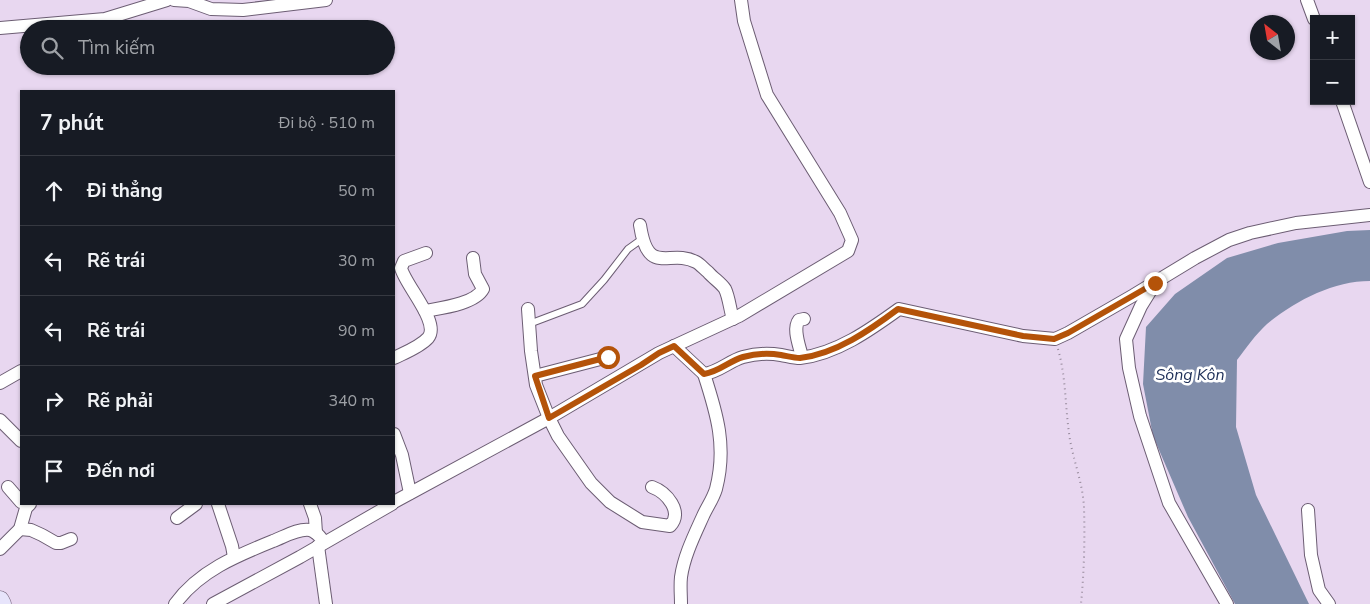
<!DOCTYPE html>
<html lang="vi">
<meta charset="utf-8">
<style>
body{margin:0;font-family:"Nunito Sans",sans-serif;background:#20242c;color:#f1f3f6}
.controls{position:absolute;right:15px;top:15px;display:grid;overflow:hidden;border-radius:0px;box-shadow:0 1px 4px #0004}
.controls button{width:45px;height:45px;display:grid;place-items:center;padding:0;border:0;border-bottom:1px solid #363941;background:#171b24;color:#f1f3f6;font:25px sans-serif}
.compass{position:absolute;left:1250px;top:15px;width:45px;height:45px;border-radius:50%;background:#171b24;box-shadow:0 1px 4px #0004;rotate:329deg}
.stop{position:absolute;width:15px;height:15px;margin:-11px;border:4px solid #b45309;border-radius:50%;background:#fff}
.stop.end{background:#b45309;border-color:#fff;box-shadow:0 1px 5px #0008}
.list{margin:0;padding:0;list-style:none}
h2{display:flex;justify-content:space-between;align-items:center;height:65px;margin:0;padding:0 20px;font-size:21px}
h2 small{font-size:16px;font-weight:400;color:#9ea1a6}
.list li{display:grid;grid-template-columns:32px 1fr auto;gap:15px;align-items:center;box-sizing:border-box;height:70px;padding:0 20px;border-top:1px solid #363941}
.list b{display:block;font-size:19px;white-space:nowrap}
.list em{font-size:16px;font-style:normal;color:#9ea1a6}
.icon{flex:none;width:28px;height:28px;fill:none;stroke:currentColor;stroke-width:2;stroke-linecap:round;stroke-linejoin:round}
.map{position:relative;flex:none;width:1370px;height:604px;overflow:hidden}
.search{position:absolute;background:#171b24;box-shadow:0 1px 4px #0004;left:20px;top:20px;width:375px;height:55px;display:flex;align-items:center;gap:12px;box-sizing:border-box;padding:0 18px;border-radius:28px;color:#9ea1a6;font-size:19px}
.panel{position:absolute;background:#171b24;box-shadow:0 1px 4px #0004;left:20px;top:90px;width:375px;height:415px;border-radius:0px}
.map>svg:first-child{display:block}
.water{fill:#808daa}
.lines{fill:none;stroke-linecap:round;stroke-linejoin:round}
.lane-casing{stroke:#6c5d73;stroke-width:8}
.street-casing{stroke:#6c5d73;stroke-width:14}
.secondary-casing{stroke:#6c5d73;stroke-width:19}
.path{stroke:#968a9b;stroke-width:2;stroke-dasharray:1 4;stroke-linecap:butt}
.lane{stroke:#fff;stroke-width:6}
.street{stroke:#fff;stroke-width:12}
.secondary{stroke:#e7e4fb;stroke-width:18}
.route{stroke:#b45309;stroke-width:6}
.labels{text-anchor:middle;stroke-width:5;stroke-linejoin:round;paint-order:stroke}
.water-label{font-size:16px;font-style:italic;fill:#203159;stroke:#fff}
</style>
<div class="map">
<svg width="1370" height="604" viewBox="0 0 1370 604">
<rect width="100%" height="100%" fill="#e8d7f0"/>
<!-- water -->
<path class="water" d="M1370,230v51c-37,0 -75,20 -103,43 -11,10 -21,24 -30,36l-1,67 20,68 53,109h-74l-47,-87 -35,-81 -10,-52 3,-57 29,-33 52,-36 51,-15 69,-12z"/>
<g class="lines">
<!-- lane casing -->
<g class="lane-casing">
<path id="lane" d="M529,324l53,-20 22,-24 24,-31 14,-10"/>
</g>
<!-- street casing -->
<g class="street-casing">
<g id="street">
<path d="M174,0l15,1 22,8 32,1 83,-10"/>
<path d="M1307,0l7,19"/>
<path d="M0,28l105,-9 62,-19"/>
<path d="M1342,101l28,81"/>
<path d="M640,225c8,53 29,23 56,37 4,2 8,7 12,10 5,6 13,11 17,17 4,8 5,21 8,30"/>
<path d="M1154,285l-13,21 -15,33 3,29 11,48 29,87 58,101"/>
<path d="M528,309l3,42 5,34 13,33 9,18 33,47 19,19 32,20 28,4c14,-14 -4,-34 -18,-39"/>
<path d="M425,311c16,-3 50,-7 58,-22l-8,-15 -2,-16"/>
<path d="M674,346l30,28c15,-2 25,-13 39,-17 11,-3 26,-4 38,-2 6,1 13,3 19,3 36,-4 70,-28 99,-49l124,27 32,3 13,-6 66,-38 61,-37 34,-18 21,-7 46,-10 74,-8"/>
<path d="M802,357c-2,-10 -10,-28 -3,-37l5,-1"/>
<path d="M394,358c10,-5 26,-11 34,-20 13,-15 -23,-53 -27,-70l3,-7 22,-8"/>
<path d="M535,376l73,-19"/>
<path d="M0,383l21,-12"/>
<path d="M0,420l21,21"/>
<path d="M394,434l8,21 8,38"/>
<path d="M8,487l13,15"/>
<path d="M394,502l155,-84 110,-65 80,-37 109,-65 4,-11 -12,-27 -73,-118 -23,-74 -3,-21"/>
<path d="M218,504l14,42 2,11"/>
<path d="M310,504l5,14 1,15"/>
<path d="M1308,510l3,45 8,35 10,14"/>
<path d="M177,518l19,-14"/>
<path d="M20,529l11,1 11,5 14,8h5l10,-4"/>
<path d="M318,546l8,58"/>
<path d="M0,549l20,-20 6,-21 4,-4"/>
<path d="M175,604c24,-33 61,-48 98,-63 11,-4 25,-13 37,-11 7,2 10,7 14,12"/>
<path d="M213,604l87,-47 92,-53"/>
<path d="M681,604c0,-9 -1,-18 0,-27 3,-21 13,-41 22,-61 4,-9 10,-17 13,-27 11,-42 1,-75 -12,-115"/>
</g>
</g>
<!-- secondary casing -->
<g class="secondary-casing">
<path id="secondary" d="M0,600l2,4"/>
</g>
<!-- path -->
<path class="path" d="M1058,349c8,28 7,55 11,84 3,25 14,49 15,75 1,32 0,65 -3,96"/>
<!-- lane -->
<use href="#lane" class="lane"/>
<!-- street -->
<use href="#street" class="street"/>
<!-- secondary -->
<use href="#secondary" class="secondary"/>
</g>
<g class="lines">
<!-- route -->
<path class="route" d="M608,357l-73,19 14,42 92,-53 18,-12 15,-7 30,28c15,-2 25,-13 39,-17 11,-3 26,-4 38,-2 6,1 13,3 19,3 36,-4 70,-28 98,-49l125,27 31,3 14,-6 87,-50"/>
</g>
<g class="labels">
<!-- water labels -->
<g class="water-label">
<text x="1190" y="380">Sông Kôn</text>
</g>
</g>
</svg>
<div class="controls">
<button>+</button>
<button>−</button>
</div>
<svg class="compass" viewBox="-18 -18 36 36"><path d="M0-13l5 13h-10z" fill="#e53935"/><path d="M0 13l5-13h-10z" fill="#9ea1a6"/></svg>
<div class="stop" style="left:608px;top:357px"></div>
<div class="stop end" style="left:1155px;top:283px"></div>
<div class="search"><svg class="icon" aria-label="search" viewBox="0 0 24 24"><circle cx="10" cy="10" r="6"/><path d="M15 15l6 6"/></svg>Tìm kiếm</div>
<section class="panel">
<h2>7 phút<small>Đi bộ · 510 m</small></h2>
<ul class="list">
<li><svg class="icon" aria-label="ahead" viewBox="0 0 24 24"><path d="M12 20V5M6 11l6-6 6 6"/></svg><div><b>Đi thẳng</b></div><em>50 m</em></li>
<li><svg class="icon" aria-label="left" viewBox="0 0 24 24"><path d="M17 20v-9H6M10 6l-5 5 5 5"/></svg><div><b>Rẽ trái</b></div><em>30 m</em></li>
<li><svg class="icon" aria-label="left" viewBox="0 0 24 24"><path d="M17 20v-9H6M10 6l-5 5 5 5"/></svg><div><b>Rẽ trái</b></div><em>90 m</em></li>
<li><svg class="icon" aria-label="right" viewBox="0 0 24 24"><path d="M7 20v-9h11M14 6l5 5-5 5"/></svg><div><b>Rẽ phải</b></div><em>340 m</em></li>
<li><svg class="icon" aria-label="arrive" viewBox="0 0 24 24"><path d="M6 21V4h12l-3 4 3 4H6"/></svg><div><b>Đến nơi</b></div></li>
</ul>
</section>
</div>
